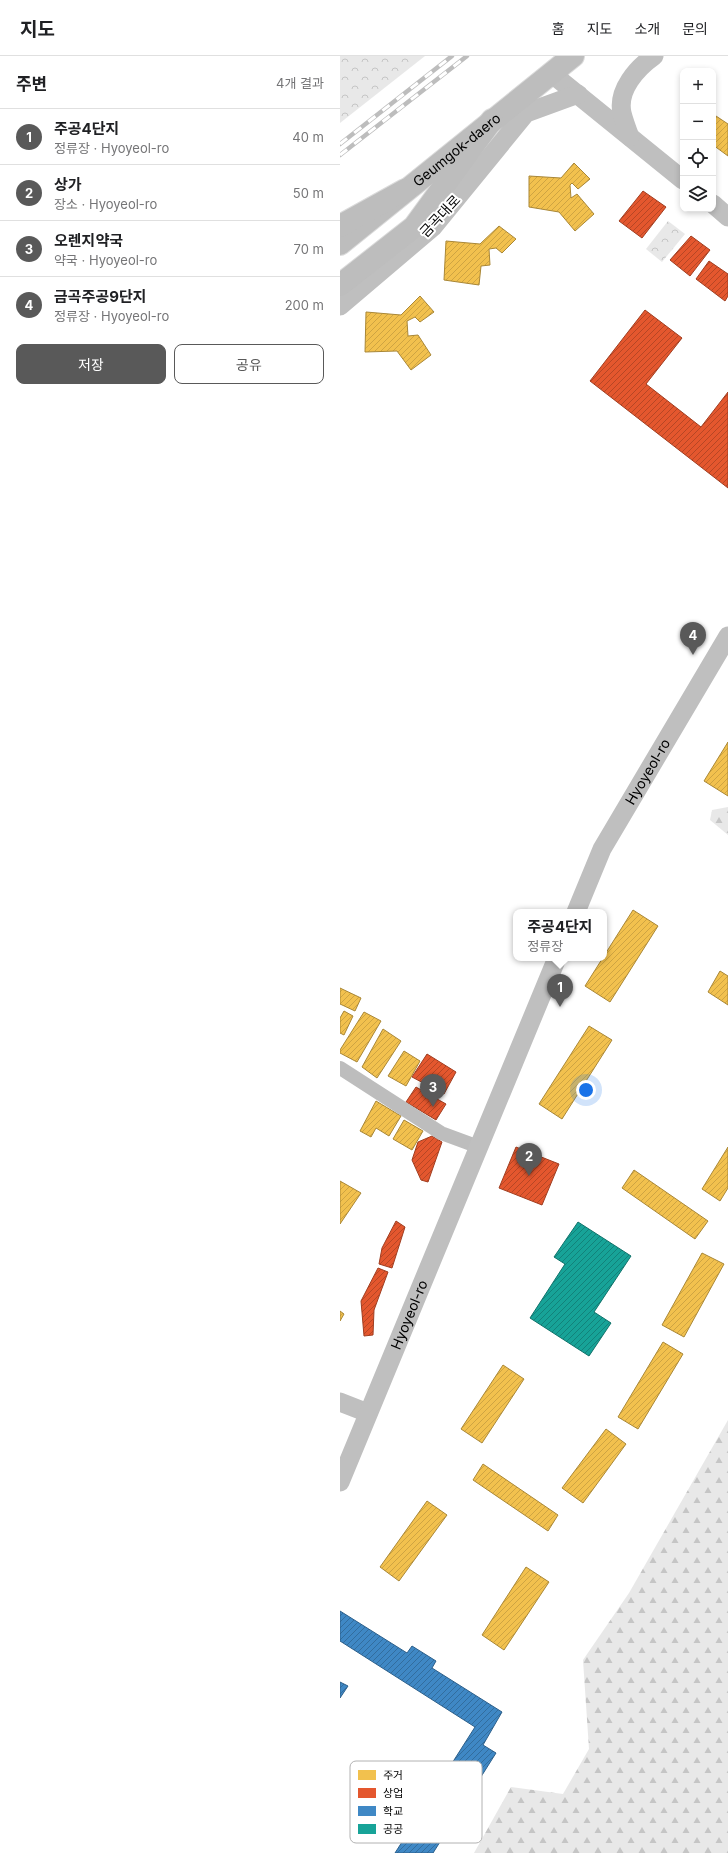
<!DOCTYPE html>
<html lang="ko">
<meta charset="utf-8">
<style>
body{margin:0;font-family:Inter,"Noto Sans KR",sans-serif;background:#f2f2f2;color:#202124}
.controls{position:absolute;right:12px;top:12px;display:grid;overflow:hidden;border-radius:8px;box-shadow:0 2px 6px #0003}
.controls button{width:36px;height:36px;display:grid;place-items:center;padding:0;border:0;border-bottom:1px solid #e0e0e0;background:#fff;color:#202124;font:20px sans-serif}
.you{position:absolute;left:246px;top:1034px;width:14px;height:14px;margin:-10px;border:3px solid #fff;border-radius:50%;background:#1a73e8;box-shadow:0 0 0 6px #1a73e833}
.badge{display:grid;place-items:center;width:26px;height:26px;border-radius:50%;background:#595959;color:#fff;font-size:13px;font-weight:700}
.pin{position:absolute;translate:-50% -33px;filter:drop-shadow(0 1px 2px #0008)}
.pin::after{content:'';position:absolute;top:21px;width:14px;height:12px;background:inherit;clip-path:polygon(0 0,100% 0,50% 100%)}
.popup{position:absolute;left:173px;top:853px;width:94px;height:52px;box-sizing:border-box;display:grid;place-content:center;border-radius:8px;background:#fff;filter:drop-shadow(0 1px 3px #0005);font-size:13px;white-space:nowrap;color:#757577}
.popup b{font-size:15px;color:#202124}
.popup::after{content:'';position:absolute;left:50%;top:100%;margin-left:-8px;border:8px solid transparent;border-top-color:#fff}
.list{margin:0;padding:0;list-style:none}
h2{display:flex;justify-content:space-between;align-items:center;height:52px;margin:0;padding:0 16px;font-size:17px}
h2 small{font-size:13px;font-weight:400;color:#757577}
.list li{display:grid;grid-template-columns:26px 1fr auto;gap:12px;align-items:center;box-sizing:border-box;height:56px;padding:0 16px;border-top:1px solid #e0e0e0}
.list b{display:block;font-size:15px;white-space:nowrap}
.list p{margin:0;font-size:13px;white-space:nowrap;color:#757577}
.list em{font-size:13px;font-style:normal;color:#757577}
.actions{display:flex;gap:8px;padding:12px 16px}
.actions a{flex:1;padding:9px 0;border:1px solid #595959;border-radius:8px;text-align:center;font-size:14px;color:#595959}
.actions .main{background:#595959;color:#fff}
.icon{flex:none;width:22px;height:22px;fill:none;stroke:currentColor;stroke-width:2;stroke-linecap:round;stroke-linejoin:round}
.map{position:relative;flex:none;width:388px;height:1797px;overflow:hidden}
header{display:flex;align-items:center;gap:24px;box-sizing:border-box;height:56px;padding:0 20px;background:#fff;border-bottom:1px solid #e0e0e0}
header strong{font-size:19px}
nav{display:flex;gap:22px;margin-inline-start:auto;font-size:14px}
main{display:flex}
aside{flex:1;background:#fff}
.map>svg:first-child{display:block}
.forest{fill:url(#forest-firs)}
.park{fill:url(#park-crowns)}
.homes{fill:url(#homes-hatch);stroke:#a98737}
.shops{fill:url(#shops-hatch);stroke:#a03d20}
.schools{fill:url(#schools-hatch);stroke:#2c5f8a}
.public{fill:url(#public-hatch);stroke:#10726a}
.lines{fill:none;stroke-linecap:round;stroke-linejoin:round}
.primary-casing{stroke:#dbdbdb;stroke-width:24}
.highway-casing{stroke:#dbdbdb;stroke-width:24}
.street{stroke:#bdbdbd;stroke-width:14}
.secondary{stroke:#bfbfbf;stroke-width:19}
.primary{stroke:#bdbdbd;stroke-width:22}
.highway{stroke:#bdbdbd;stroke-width:22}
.rail-casing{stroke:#bdbdbd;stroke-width:4.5}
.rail{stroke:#fff;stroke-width:3;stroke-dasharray:9;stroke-linecap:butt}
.labels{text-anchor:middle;stroke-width:4;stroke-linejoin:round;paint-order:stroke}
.street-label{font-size:14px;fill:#000;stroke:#fff}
.key{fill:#fff;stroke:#b2b2b2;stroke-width:1}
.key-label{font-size:11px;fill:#000}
</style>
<header>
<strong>지도</strong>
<nav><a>홈</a><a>지도</a><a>소개</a><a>문의</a></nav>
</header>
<main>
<aside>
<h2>주변<small>4개 결과</small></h2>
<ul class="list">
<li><span class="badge">1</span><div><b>주공4단지</b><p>정류장 · Hyoyeol-ro</p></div><em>40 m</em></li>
<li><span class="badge">2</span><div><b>상가</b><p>장소 · Hyoyeol-ro</p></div><em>50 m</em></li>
<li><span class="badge">3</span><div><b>오렌지약국</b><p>약국 · Hyoyeol-ro</p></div><em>70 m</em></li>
<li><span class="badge">4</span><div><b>금곡주공9단지</b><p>정류장 · Hyoyeol-ro</p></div><em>200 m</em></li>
</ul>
<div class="actions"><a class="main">저장</a><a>공유</a></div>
</aside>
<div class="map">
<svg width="388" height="1797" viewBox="0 0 388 1797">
<defs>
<pattern id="forest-firs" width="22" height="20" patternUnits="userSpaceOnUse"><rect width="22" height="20" fill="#e8e8e8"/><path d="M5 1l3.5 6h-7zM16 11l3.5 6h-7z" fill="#c5c5c5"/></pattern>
<pattern id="park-crowns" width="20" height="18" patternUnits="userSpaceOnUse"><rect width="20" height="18" fill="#e8e8e8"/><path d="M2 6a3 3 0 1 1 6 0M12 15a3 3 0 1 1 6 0" fill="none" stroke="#c5c5c5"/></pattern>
<pattern id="homes-hatch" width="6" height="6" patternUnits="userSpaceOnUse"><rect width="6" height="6" fill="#f2c14e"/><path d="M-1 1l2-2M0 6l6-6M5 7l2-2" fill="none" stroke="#cea442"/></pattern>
<pattern id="shops-hatch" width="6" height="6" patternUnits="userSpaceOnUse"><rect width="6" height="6" fill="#e4572e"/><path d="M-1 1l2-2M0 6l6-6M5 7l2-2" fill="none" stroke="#b64625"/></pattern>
<pattern id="schools-hatch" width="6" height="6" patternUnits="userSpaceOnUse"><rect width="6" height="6" fill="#3f88c5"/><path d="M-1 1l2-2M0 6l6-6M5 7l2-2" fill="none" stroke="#326d9e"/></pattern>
<pattern id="public-hatch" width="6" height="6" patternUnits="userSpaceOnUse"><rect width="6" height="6" fill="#17a398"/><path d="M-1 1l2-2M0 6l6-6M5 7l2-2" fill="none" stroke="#12827a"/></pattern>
</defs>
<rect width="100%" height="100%" fill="#fff"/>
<!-- forest -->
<g class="forest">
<path d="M388,751v28l-18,-15 2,-10z"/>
<path d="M388,1364v433h-254l37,-66 52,7 26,-45 -6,-89 46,-67z"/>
</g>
<!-- park -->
<g class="park">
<path d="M0,0h85l-85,67z"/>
<path d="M328,165l17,13 -23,28 -16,-13z"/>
</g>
<!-- homes -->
<g class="homes">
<path d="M373,58l15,10v32l-15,-11z"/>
<path d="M234,107l16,16 -12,10 -6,-6 -2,2 1,13 6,-4 17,20 -19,17 -16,-19 -30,-5v-31l32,2z"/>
<path d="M159,170l17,13 -14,14 -6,-5 -7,1 1,16 -9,1 -2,19 -35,-5 2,-39 34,3z"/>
<path d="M80,240l14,16 -14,10 -5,-5 -8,4 1,15 10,-1 13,20 -20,15 -14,-19 -32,1 1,-40 35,3z"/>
<path d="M388,686v54l-24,-15z"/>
<path d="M293,854l25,16 -48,76 -25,-16z"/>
<path d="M380,915l8,5v29l-20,-13z"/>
<path d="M0,932l21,10 -6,13 -15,-7z"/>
<path d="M4,955l9,5 -9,19 -4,-2v-15z"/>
<path d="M24,956l17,9 -24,41 -17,-9v-3z"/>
<path d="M249,970l23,14 -50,79 -23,-15z"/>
<path d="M43,973l18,12 -24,37 -15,-11z"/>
<path d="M64,995l16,10 -14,25 -18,-10z"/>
<path d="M36,1045l25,15 -12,20 -13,-8 -5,9 -11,-6z"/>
<path d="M64,1064l19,11 -11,19 -19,-11z"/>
<path d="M388,1091v41l-8,13 -18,-12z"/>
<path d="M294,1114l74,51 -13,18 -73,-51z"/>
<path d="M0,1125l21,12 -21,31z"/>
<path d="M362,1197l22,11 -40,73 -22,-12z"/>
<path d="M0,1255l4,3 -4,7z"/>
<path d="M323,1286l20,12 -45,75 -20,-12z"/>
<path d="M163,1309l21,14 -42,64 -21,-14z"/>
<path d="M266,1373l20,15 -43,59 -21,-15z"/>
<path d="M143,1408l75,51 -10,16 -75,-51z"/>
<path d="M87,1445l20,14 -48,66 -19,-14z"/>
<path d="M186,1511l23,15 -45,68 -22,-15z"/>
</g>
<!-- shops -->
<g class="shops">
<path d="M303,135l23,16 -24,31 -23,-17z"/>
<path d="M351,180l19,14 -20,26 -20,-16z"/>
<path d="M369,205l19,13v22l-3,5 -29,-22z"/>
<path d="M305,254l37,28 -36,46 55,43 27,-35v96l-138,-107z"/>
<path d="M87,998l29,18 -12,22 -32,-17z"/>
<path d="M76,1031l30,17 -10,16 -30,-18z"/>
<path d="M92,1080l10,6 -14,40 -7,-2 -9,-20 6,-18z"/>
<path d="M176,1091l43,17 -17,41 -43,-17z"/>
<path d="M56,1165l9,6 -13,41 -13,-4 3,-16z"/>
<path d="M38,1212l10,4 -14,38 -1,25 -9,1 -3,-35z"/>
</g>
<!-- schools -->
<g class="schools">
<path d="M0,1555l67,42 5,-7 24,15 -4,7 70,44 -19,33 13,8 -63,100h-38l80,-126 -135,-86z"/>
<path d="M0,1626l8,4 -8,12z"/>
</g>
<!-- public -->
<path class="public" d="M238,1166l53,34 -37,56 17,11 -22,33 -59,-38 35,-54 -11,-7z"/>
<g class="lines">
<!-- primary casing -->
<g class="primary-casing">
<g id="primary">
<path id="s3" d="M0,188l233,-188"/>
</g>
</g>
<!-- highway casing -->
<g class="highway-casing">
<g id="highway">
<path d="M0,170l65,-36"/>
<path d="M0,229l74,-58 78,-107"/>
</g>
</g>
<!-- street -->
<path class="street" d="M0,1012l101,65 38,14"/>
<!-- secondary -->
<g class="secondary">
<path d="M211,17l132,107"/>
<path d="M290,81c-3,-8 -6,-16 -8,-24 -5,-23 15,-45 32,-57"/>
<path d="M373,148l15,13"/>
<path d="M0,250l93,-79 93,-114 52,-19"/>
<path id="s1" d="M236,856l26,-63 126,-213"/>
<path d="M0,1346l28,11"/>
<path id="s2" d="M0,1426l217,-524"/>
</g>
<!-- primary -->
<use href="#primary" class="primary"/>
<!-- highway -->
<use href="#highway" class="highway"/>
<!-- rail casing -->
<g class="rail-casing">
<g id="rail">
<path d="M0,88l112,-88"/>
<path d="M0,99l127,-99"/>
</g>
</g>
<!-- rail -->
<use href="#rail" class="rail"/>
</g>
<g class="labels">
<!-- street labels -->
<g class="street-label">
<text dy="5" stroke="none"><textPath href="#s3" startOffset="150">Geumgok-daero</textPath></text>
<text transform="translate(100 160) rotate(-47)" y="5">금곡대로</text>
<text dy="5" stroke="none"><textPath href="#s1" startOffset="158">Hyoyeol-ro</textPath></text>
<text dy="5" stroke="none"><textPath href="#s2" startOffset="181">Hyoyeol-ro</textPath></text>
</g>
</g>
<!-- legend -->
<rect x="10" y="1705" width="132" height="82" rx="6" class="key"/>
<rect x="18" y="1714" width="18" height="10" fill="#f2c14e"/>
<rect x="18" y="1732" width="18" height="10" fill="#e4572e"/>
<rect x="18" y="1750" width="18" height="10" fill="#3f88c5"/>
<rect x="18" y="1768" width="18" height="10" fill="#17a398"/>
<g class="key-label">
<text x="43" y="1723">주거</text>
<text x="43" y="1741">상업</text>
<text x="43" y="1759">학교</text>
<text x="43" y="1777">공공</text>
</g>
</svg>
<div class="controls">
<button>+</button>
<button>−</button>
<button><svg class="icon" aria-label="locate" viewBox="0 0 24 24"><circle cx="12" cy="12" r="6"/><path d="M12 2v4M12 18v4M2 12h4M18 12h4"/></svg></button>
<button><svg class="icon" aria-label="layers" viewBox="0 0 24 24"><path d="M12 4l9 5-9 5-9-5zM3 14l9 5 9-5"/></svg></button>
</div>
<div class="you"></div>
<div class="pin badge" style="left:220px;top:951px">1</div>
<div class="popup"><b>주공4단지</b>정류장</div>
<div class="pin badge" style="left:189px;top:1120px">2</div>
<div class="pin badge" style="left:93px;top:1051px">3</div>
<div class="pin badge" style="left:353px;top:599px">4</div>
</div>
</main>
